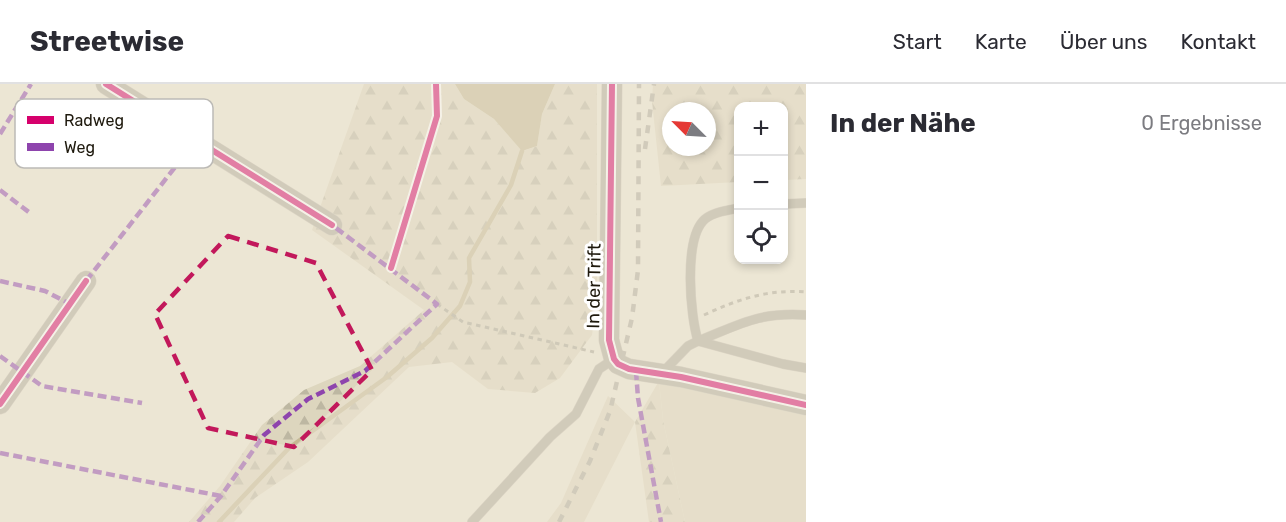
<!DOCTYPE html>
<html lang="de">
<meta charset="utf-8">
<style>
body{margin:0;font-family:Rubik,sans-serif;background:#f2f2f3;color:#2b2b33}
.controls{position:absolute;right:18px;top:18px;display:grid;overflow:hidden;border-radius:12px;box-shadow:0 3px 9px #0003}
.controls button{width:54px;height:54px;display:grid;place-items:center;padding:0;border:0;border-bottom:2px solid #e1e1e2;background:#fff;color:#2b2b33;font:30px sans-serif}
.compass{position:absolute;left:662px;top:18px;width:54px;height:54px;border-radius:50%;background:#fff;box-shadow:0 3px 9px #0003;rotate:294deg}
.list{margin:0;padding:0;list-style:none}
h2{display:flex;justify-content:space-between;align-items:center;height:78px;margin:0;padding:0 24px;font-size:26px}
h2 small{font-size:20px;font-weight:400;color:#7c7c81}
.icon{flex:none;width:33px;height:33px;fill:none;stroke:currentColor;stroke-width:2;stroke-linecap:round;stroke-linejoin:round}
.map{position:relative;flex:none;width:806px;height:438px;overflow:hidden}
header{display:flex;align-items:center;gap:36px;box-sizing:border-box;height:84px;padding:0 30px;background:#fff;border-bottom:2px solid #e1e1e2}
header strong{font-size:28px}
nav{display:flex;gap:33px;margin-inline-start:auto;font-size:21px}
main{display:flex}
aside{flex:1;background:#fff}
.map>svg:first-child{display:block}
.grass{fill:#ddd6be}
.forest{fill:url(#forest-firs);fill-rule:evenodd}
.water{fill:#c5b894}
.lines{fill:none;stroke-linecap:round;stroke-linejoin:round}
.stream{stroke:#c5b894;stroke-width:4.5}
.lane-casing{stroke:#c9c4b6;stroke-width:10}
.street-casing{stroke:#c9c4b6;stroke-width:21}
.path{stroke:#aba698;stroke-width:3;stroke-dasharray:4.5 4.5;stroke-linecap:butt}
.lane{stroke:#b0aa9c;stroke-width:9}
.street{stroke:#b0aa9c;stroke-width:20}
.rail{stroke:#b0aa9d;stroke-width:4.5;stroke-dasharray:8 8;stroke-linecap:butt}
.quiet{stroke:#8e44ad;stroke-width:4.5;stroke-dasharray:9 4.5;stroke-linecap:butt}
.cycleway-casing{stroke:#fff;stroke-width:10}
.cycleway{stroke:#d6006c;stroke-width:6}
.marked{fill:none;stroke:#c2185b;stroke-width:4.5;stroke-dasharray:12 8;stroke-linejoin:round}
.labels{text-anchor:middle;stroke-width:6;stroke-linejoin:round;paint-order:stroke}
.street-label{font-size:18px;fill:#1e190d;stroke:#fff}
.key{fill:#fff;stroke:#bcbab6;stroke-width:1.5}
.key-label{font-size:16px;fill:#1e190d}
</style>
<header>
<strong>Streetwise</strong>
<nav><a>Start</a><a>Karte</a><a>Über uns</a><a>Kontakt</a></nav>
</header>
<main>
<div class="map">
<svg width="806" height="438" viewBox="0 0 806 438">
<defs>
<pattern id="forest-firs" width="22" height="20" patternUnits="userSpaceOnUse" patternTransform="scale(1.5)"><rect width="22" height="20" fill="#ddd6be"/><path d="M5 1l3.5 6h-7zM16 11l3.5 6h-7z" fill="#bdb7a2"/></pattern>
</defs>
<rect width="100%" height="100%" fill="#ece6d4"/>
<!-- grass -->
<g class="grass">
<path d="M659,297l147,32v109h-121l-22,-102z"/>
<path d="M608,312l27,26 -51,100h-37l14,-19z"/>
</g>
<!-- forest -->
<g class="forest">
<path d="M364,0h91l9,15 30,20 29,32 14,-5 5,-32 13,-30h42v211l-5,40 -32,43 -25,15 -47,-4 -36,-27 -43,5 -101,95 -53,36 -21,24h-45l31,-36 42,-61 42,-35 56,-24 64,-56 -112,-80z"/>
<path d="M653,0h153v95l-22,1v-74h-46v76l-77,4 -9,-85zM671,27h36v36h-36z"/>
<path d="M659,297l4,39 22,102h-36l-14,-100z"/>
</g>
<!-- water -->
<path class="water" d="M455,0h100l-13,30 -5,32 -15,5 -28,-32 -30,-20z"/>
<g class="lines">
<!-- stream -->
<path class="stream" d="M219,438l70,-74 98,-71 45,-39 28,-32 10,-24 -1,-24 42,-73 11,-34"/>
<!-- lane casing -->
<g class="lane-casing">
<g id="lane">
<path d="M784,120l22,-1"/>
<path d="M738,124c-11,3 -27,4 -35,13 -19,21 -13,94 -5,120 43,-17 60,-29 108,-26"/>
<path d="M663,288l25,-26 10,-5 85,23 23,4"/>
<path d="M472,438l78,-85 26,-23 23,-45 15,-10"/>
</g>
</g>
<!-- street casing -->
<g class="street-casing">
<g id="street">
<path d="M106,0l226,141"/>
<path d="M612,0l-3,256 5,19 4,5 11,5 52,8 125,28"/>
<path d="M0,320l86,-123"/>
</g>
</g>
<!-- path -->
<g class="path">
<path d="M437,220l26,18 131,30"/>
<path d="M704,231c34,-16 65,-26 102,-23"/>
</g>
<!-- lane -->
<use href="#lane" class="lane"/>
<!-- street -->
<use href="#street" class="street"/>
<!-- rail -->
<g class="rail">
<path d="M645,65l9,-65"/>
<path d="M559,438l31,-61 20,-50 22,-93 6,-48 1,-186"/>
</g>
<!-- quiet -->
<g class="quiet">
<path d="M0,50l31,-50"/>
<path d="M0,106l30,23"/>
<path d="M0,197l45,10 25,13"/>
<path d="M86,197l111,-142"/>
<path d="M0,272l42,30 100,17"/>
<path d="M636,287l2,27 23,124"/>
<path d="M0,369l221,43"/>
<path d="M198,438l23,-26 43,-61 44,-36 57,-28 72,-67 -105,-79"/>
</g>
<!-- cycleway casing -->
<g class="cycleway-casing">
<g id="cycleway">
<path d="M106,0l226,141"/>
<path d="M612,0l-3,256 5,19 4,5 11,5 52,8 125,28"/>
<path d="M391,184l46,-152 -1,-32"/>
<path d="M0,320l86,-123"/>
</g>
</g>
<!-- cycleway -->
<use href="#cycleway" class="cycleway"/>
</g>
<!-- marked area -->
<path d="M0 0H806V438H0ZM228,152l88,27 56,107 -78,77 -86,-19 -53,-114z" fill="#ece6d4" fill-opacity=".55" fill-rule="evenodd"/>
<path class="marked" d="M228,152l88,27 56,107 -78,77 -86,-19 -53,-114z"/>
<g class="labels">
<!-- street labels -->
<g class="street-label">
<text transform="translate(594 202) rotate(-89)" y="6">In der Trift</text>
</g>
</g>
<!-- legend -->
<rect x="15" y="15" width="198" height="69" rx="9" class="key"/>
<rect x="27" y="32" width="27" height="8" fill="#d6006c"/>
<rect x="27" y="59" width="27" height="8" fill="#8e44ad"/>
<g class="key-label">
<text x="64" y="42">Radweg</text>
<text x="64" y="69">Weg</text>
</g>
</svg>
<div class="controls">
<button>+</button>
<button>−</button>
<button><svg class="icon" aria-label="locate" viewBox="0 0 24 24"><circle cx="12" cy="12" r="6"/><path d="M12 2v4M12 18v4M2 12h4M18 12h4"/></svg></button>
</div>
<svg class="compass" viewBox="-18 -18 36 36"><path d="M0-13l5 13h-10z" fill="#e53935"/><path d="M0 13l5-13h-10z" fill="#7c7c81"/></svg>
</div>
<aside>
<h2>In der Nähe<small>0 Ergebnisse</small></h2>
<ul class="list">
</ul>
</aside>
</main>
